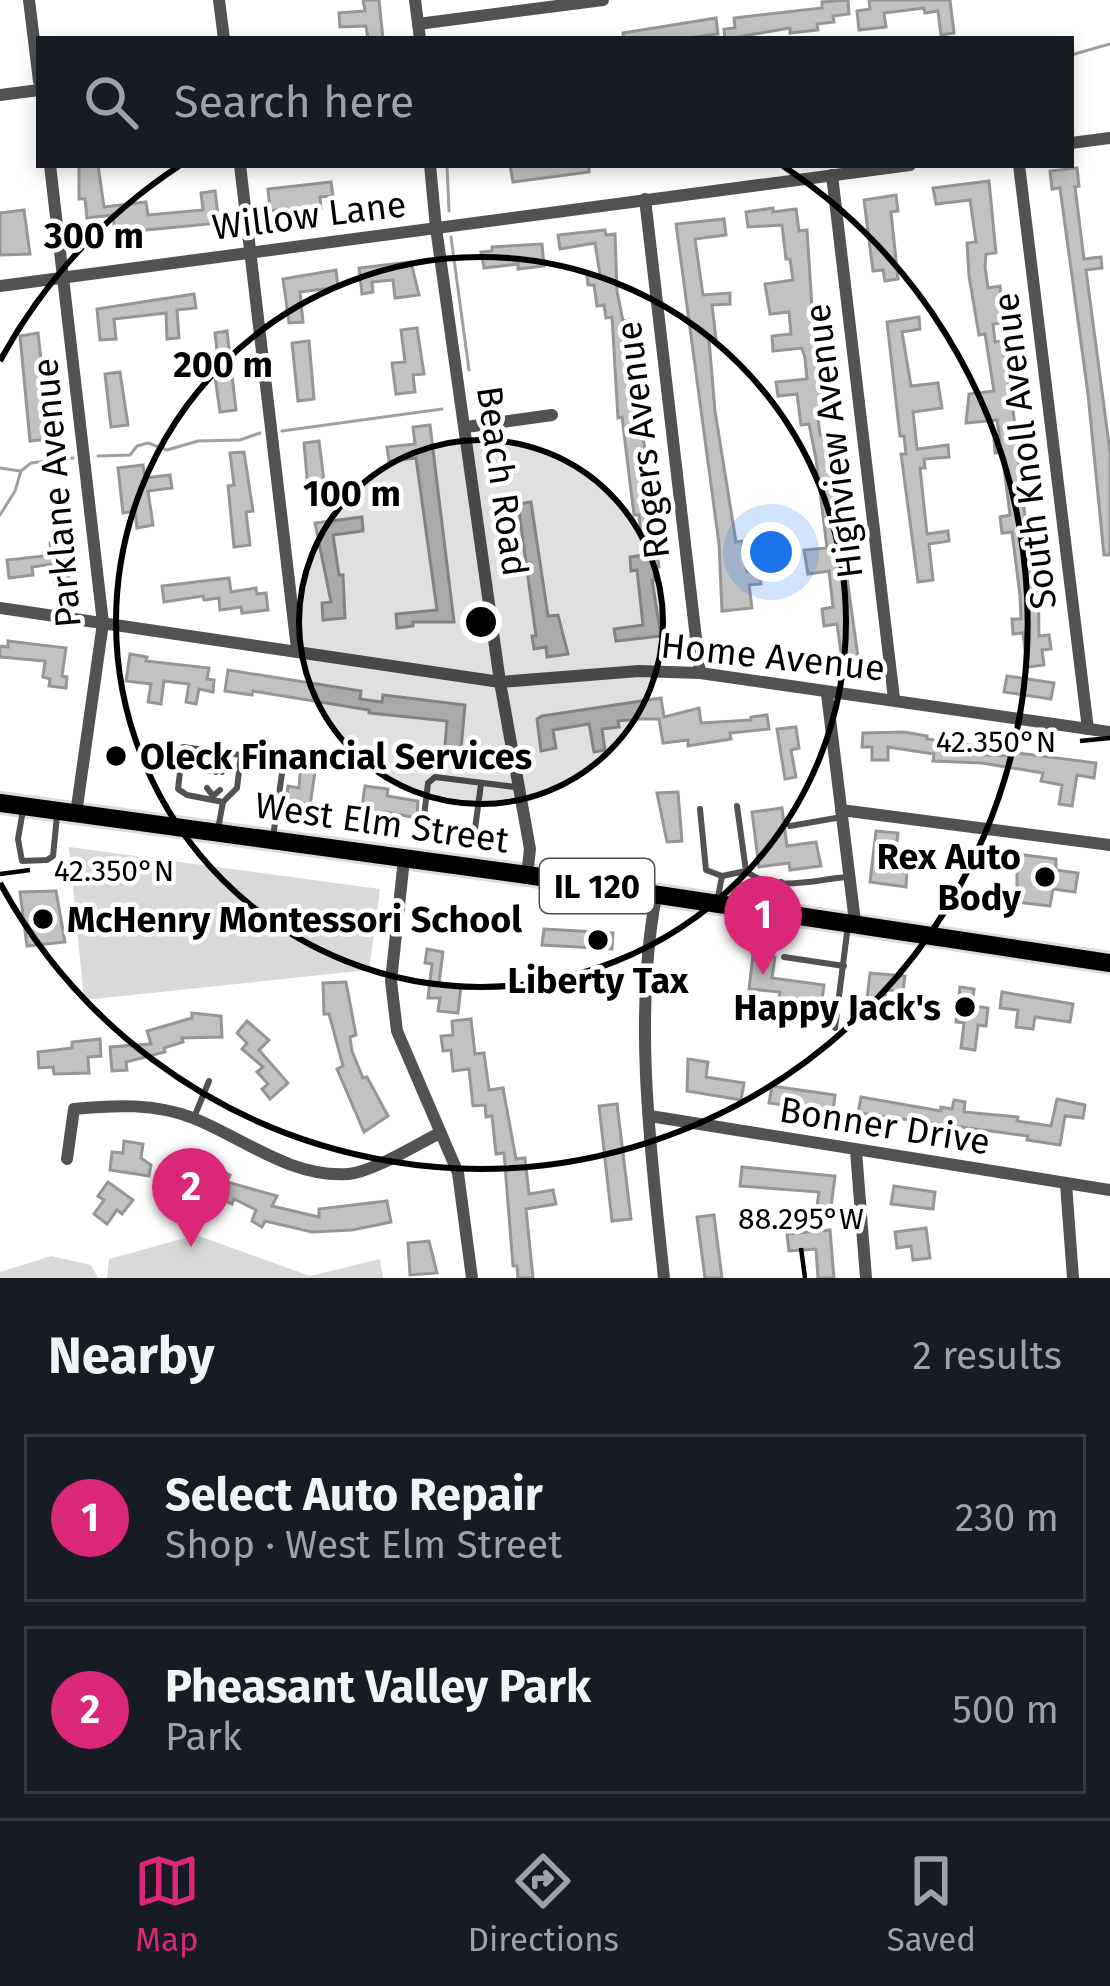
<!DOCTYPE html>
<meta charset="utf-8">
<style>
body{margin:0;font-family:"Fira Sans",sans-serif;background:#20242c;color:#f1f3f6}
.you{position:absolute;left:771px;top:552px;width:42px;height:42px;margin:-30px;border:9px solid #fff;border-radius:50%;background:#1a73e8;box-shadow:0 0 0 18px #1a73e833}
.badge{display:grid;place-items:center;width:78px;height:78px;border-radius:50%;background:#db2777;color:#fff;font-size:39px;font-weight:700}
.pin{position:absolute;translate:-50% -99px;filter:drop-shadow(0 3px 6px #0008)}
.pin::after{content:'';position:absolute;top:63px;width:42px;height:36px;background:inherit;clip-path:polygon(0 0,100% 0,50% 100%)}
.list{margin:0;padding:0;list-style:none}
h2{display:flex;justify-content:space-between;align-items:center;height:156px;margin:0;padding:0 48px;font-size:51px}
h2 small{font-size:39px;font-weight:400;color:#9ea1a6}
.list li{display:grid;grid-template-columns:78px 1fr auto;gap:36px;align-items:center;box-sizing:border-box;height:168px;margin:0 24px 24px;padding:0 24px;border:3px solid #363941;border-radius:0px}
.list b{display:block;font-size:45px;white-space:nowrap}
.list p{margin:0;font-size:39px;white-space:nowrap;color:#9ea1a6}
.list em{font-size:39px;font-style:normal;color:#9ea1a6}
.icon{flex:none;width:66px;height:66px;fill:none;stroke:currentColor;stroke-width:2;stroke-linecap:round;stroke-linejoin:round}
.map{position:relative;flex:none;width:1110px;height:1278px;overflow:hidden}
.search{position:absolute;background:#171b24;box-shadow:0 6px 18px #0003;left:36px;right:36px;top:36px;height:132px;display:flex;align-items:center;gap:30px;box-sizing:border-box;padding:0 42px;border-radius:0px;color:#9ea1a6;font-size:45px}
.sheet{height:540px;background:#171b24}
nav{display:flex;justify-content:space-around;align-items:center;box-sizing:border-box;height:168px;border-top:3px solid #363941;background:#171b24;font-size:33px;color:#9ea1a6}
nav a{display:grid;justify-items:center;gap:6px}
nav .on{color:#db2777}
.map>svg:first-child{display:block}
.green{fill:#d9d9d9}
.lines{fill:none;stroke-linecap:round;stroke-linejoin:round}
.stream{stroke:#a0a0a0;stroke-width:3}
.building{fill:#c2c2c2;stroke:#969696;stroke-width:3}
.primary-casing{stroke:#dbdbdb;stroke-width:24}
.lane{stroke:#525252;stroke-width:6}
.street{stroke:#525252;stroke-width:12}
.primary{stroke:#000;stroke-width:18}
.ticks{fill:none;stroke:#000;stroke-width:4.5}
.ring{fill:none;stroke:#000;stroke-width:6}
.poi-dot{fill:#000;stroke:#fff;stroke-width:4.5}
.labels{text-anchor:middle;stroke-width:9;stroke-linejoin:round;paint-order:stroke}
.shield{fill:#fff;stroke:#4c4c4c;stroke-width:3}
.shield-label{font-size:33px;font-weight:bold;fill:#000}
.street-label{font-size:36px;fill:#000;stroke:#fff}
.poi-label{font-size:36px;font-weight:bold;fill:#000;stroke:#fff;text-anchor:start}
.ticks-label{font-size:30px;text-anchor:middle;fill:#000;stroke:#fff;stroke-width:9;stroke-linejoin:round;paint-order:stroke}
.centre{fill:#000;stroke:#fff;stroke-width:6}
.ring-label{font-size:36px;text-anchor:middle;font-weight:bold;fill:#000;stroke:#fff;stroke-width:9;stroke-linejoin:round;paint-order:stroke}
</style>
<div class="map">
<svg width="1110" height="1278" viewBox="0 0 1110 1278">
<rect width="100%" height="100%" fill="#fff"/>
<!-- green -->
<g class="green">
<path d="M69,847l311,42 -11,81 -285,30z"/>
<path d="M196,1235l114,41 70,-17 3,19h-276l2,-19z"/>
<path d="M51,1256l40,9 7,13h-98v-6z"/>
</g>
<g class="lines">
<!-- stream -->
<g class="stream">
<path d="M1071,55l39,-11"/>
<path d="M447,165l2,46"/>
<path d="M451,237l18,133"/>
<path d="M282,431l160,-22"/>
<path d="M98,456l32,-1 7,-9 11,-3 19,7 31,-9 42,-1 20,-7"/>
<path d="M0,468l20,3"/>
<path d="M0,515l15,-24 6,-20 10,-8 42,-5"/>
</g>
</g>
<!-- building -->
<g class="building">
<path d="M363,0h16l4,39h-15l-2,-13 -26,1 -1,-14 26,-2z"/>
<path d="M848,0l1,14 -16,2 1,6 -17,2 1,6 -28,3v-5l-65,11 -1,-10 11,-1 -1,-10 88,-10v-6z"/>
<path d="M869,0h81l4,33 -13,2 -3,-24 -13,2 -1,-5 -40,5 2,14 -27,3 -2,-19 13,-2z"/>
<path d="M716,18l2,16 -38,5h-56l-1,-6z"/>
<path d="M79,165h19l6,42 42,-5 2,13 55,-5 -2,-17 14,-2 4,32 -104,10 -2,-18 -26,3 -2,-19h-6z"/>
<path d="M510,165h79v7l-76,10z"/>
<path d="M1077,168l2,18 -4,1 9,72 17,-2 1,11 -16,2 24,182v103h-6l-16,-161 -28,-206 -8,1 -2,-18z"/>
<path d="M989,181l7,72 -10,1 -1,13 3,21 12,-2 4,37 -11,1 2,18 7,-1 11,68 18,162h7l1,65 10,-1 2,14 -9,1 2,15 -17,2 -4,-34 -10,1 -1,-15h9l-1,-23 -8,-64 -10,1 -2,-16 10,-2 -8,-63 -7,1 -1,-13h6l-3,-20 -31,3 3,-29 25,-3 -9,-57 -6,1 -10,-59 -2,-33 9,-1 -6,-42 -34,4 -3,-16z"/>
<path d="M331,182l2,14 -13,1 1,11 -43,7 -1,-5 -7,1 -2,-22z"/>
<path d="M896,195l2,16 -7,1 7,67 -13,2 -2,-11 -10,1 -9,-71z"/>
<path d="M773,208v4l23,-3 3,22 8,-1 6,93 11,64 1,21 -8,1 3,26 7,-1 31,223 -16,3 -5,-36 -13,2 -2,-17 11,-2 -4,-36 -21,3 -4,-24 23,-2 -11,-89 -7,-35 -8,1 -4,-31 -19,2 -2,-14 31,-3 -2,-21 -3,-10 -29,3 -1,-15 19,-2 -2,-22 -19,2 -5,-30 28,-4 -3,-21h-4l-4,-34 -34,2 -2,-15z"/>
<path d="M24,210l6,44 -30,1v-42z"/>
<path d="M724,219l2,16 -31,4 8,56 27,-2v11l-18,1 4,34 -7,1 6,71 21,131 6,-1 5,31 13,-1 1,13 -12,1 3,23 -30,3 -3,-67 -43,-320z"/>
<path d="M605,230l1,5 9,-1 2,57 6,30 6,-1 7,102 4,-1 7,39 2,21h-3l13,86 -5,1 1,12h-3l9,56 -45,5 -2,-12 29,-4 -6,-55 -6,1 -1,-14 13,-2 -4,-40h-5l-12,-98 -4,1 -6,-101 -6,1 -2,-13 -7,1 -3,-21h-6l-1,-9 13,-1 -5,-32 -35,6 -2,-14z"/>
<path d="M542,244l2,22 -26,3v-5l-34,4 -3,-16 11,-1v-4z"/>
<path d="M411,262l8,33 -24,3 -2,-18 -21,2 1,10 -11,2 -3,-26z"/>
<path d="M336,270l2,17 -38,5 3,30 -14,1 -6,-44z"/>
<path d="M194,294l2,14 -19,2 2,28 -12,1 -1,-26 -52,6 2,20 -16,1 -3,-31z"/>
<path d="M919,317l1,12 -18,3 9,54 27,-3 4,25 -29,4 4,37 31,-4 1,12 -25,2 1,9h-5l7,66 21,-3 1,10 -20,3 4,36 -15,2 -17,-128h5l-2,-18h-4l-13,-114z"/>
<path d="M417,328l7,46 -11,1 2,17 -19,2 -4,-31 13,-1 -4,-32z"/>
<path d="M227,331l9,79 -16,2 -5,-35 -9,1 -2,-17 14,-2 -3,-26z"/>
<path d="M38,333l12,106 -20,2 -10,-105z"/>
<path d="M309,341l5,58 -16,2 -6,-58z"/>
<path d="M120,372l8,53 -17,2 -6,-53z"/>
<path d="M430,425l24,197h-41v4l-16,2 -1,-14 41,-4 -21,-152 -27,3 -2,-14 28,-3 -2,-17z"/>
<path d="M319,441l8,64 -14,2 -1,-8 -3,1 -5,-57z"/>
<path d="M244,452l9,59 -7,1 4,33 -16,2 -6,-61 6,-1 -4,-32z"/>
<path d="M143,465l2,13 25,-3 2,13 -24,3 5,34 -16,3 -2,-17 -12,2 -5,-45z"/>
<path d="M531,502l17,114 10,-1 10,39 -21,3 -1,-10 -12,2 -2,-13h4l-18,-132z"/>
<path d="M362,517l1,14 -30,4 6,40h4l2,43 -22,2 -1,-17 9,-1 -16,-79z"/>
<path d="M65,541l4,40 -14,2 -2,-19 -21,3 1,8 -24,3 -2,-18 37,-4v-4l7,-1 -1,-8z"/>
<path d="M229,578l2,14 25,-4 1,6 9,-1 2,17 -26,3 -1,-6 -21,3 -1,-12 -15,2 -1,-4 -39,6 -2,-16z"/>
<path d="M8,641l58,7 -4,28 5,1 -1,11 -17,-2 1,-7 -7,-2 2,-16 -45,-4v-11l8,1z"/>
<path d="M130,654l17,3 -1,4 63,7 -2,11 7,1 -1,12 -14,-3 -3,15 -10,-2 3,-18 -25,-3 -3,23 -13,-2 3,-18 -25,-3z"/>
<path d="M228,670l133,21 -1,8 22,3 1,-7 82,10 -5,55 -16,-2 3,-37 -78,-8v-3l-116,-19 -1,4 -27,-4z"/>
<path d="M1007,676l47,7 -3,16 -47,-7z"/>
<path d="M661,698l3,19 35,-9 2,15 50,-3v-3l16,-2 2,14 -39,4 1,6 -43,7v-6l-25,3 -4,-24h-20l-21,2 1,6 -17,2 3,21 -11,2 -5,-28 -36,6 3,18 -15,3 -4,-32 5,-3z"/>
<path d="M796,727l3,21 -8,2 5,27 -11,2 -8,-50z"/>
<path d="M904,732l23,4v3l57,8 -1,8 27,1 1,-4 85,11 -2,15 -17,-3 -5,31 -13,-2 3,-19 -21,-4 2,-8 -61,-10 -49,-2 1,-7 -46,-7v13h-16v-13h-10l1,-14z"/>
<path d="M301,762l15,3 -6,41 -24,-5 2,-15 11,2z"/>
<path d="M365,786l23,3 -1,7 31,5 -1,17 -32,-6 -2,11 -23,-3z"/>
<path d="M678,792l4,49 -15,1 -10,-49z"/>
<path d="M782,808l5,38 29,-4 5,24 -31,4 -1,-7 -30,4 -7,-55z"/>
<path d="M876,831l22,2 -2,16 -8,-1 -2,19 21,3 -1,17 -36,-5z"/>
<path d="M1017,854l39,5v11l22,3 -3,19 -22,-3 -3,17 -33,-4z"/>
<path d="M56,891l9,51 -38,4 -7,-54z"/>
<path d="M544,929l69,4 -1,16 -70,-4z"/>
<path d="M427,949l16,3 -4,31 22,2 -3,28 -20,-2 2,-13h-12l4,-34 -7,-1z"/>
<path d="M753,955l22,2 -3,21 52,7 -5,36 -42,-6 3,-23 -31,-3z"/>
<path d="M870,973l35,3 -2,15 -17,-1 -2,20 -18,-2z"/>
<path d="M346,982l10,53 -6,2 2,14 11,27 4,-1 21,39 -24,16 -27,-63 6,-3 -14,-52h-5l-1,-31z"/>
<path d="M960,987l14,2 -2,17 16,2 -2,18 -8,-1 -3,25 -14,-2 3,-25 -8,-1z"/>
<path d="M1002,992l71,12 -3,18 -35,-5 -2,12 -17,-2 2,-17 -18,-2z"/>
<path d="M192,1013l29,3 1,21 -40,1 1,4 -19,6 1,4 -39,10 1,8 -15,1 -2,-24 41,-3 -4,-13 45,-13z"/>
<path d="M471,1019l4,35 9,-1 5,37 14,-2 13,71 9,-1 4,36 24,-4 3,14 -30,5 7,69h-15l-1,-12h-4l-9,-113 -8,1 -4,-38 -6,1 -1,-12 -12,1 -4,-37 -16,2 -2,-21 -8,1 -2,-15 12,-1 -1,-14z"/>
<path d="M247,1021l22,19 -10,10 29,33 -18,16 -8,-10 6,-5 -11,-12 6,-5 -21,-18 5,-6 -10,-10z"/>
<path d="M100,1039l1,17 -13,1 1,16 -35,1 -1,-7 -14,1 -1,-16 34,-4v-6z"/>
<path d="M688,1059l20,3 -2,15 38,6 -3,17 -54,-9z"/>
<path d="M772,1086l63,9 -2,17 -64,-9z"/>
<path d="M861,1097l80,14v-4l11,2 2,-9 11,2 -1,10 54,5 -1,4 34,5 6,-27 28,6 -2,13 -18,-2 -5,29 -33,-5 1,-4 -170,-23z"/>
<path d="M617,1104l14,115 -19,2 -13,-115z"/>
<path d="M124,1141l19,3 -2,14 10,7 -2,11 -39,-6 2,-18 11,1z"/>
<path d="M181,1153l49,22 -3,7 50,14 -5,10 47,11v-8l68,-8 4,21 -39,8 -40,2 -47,-11 -3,6 -10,-6 4,-11 -22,-11 -2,5 -26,-12 1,-3 -35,-15z"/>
<path d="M742,1167l93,9 -5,39 -14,-2 3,-21 -79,-6z"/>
<path d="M108,1182l25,18 -11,14 -5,-4 -10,14 -13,-10 10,-14 -6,-4z"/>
<path d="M894,1186l41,6 -2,17 -42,-5z"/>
<path d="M714,1215l8,63h-17l-8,-61z"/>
<path d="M926,1228l4,30 -17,2 -2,-14 -14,2 -2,-16z"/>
<path d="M830,1230l4,48h-16l-2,-29 -27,2 -2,-17z"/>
<path d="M429,1241l8,32 -27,2 -2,-32z"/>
</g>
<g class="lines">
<!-- primary casing -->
<g class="primary-casing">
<path id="primary" d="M0,803l527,72 583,88"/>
</g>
<!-- lane -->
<g class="lane">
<path d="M183,747l58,8 -4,33 -14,14 -36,-7 -9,-6z"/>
<path d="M217,760l6,6 -1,6"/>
<path d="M191,769l2,-20"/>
<path d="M209,771l8,-11"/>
<path d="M216,772l2,-20"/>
<path d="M481,784l-6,45 -45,-7 -6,-6 4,-33 7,-6 80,10"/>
<path d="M207,788l6,8 7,-6"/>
<path d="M700,809l6,61 16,6 -5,26"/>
<path d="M23,810l-5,29 4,22 25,-1 6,-4 4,-40"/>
<path d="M790,826l52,-9"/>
<path d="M218,829l5,-27"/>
<path d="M273,837l11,-78"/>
<path d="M746,871c27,22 68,9 100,6"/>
<path d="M722,876l24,-5 -9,-65"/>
<path d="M779,908l2,-26"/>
<path d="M784,957l60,9"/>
<path d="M835,1028l13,-103"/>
<path d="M195,1115l14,-34"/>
</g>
<!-- street -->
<g class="street">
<path d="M29,0l10,81"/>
<path d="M219,0l5,39"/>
<path d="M415,0l5,39"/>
<path d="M418,24l185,-24"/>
<path d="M0,95l39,-5"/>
<path d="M1071,143l39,-5"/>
<path d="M50,165l53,458 -27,191"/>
<path d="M240,165l57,484"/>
<path d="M430,165l6,63 64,454 30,167 -3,26"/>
<path d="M1019,165l69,564"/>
<path d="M832,175l62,524"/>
<path d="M645,199l55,474"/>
<path d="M0,286l910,-121"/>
<path d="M466,427l86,-12"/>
<path d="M0,608l500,74 139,-11 61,2 410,59"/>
<path d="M827,694l28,228"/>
<path d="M841,810l269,35"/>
<path d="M404,859l-13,122 6,50 61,142 14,105"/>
<path d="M656,896c-23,124 -5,257 8,382"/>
<path d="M650,1116l460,74"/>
<path d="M856,1151l10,127"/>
<path d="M67,1159l7,-50c40,-4 81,-6 119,9 50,20 98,60 155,56 25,-2 69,-30 92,-41"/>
<path d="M1066,1184l7,94"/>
</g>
<!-- primary -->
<use href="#primary" class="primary"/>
</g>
<!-- ticks -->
<path class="ticks" d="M1080,741l30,-3M0,874l30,-4M801,1248l4,30"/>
<!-- distance rings -->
<circle cx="481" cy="622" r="182" fill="#000" fill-opacity=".12"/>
<g class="ring">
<circle cx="481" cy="622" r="182"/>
<circle cx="481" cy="622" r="365"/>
<path d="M0 361A547 547 0 0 1 179 166M783 166A547 547 0 1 1 0 883"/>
</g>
<!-- markers -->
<g class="poi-dot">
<circle cx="116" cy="756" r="12"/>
<circle cx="1045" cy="877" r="12"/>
<circle cx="43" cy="919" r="12"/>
<circle cx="598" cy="940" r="12"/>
<circle cx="965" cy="1007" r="12"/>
</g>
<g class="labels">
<!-- shield labels -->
<rect class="shield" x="540" y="859" width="114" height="54" rx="9"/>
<g class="shield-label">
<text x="597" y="898">IL 120</text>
</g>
<!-- street labels -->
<g class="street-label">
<text transform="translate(309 215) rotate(-7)" y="13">Willow Lane</text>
<text transform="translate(642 440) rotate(-97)" y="13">Rogers Avenue</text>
<text transform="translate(833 441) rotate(-97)" y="13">Highview Avenue</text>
<text transform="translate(1024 451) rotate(-97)" y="13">South Knoll Avenue</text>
<text transform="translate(503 481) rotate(82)" y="13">Beach Road</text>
<text transform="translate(56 493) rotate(-95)" y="13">Parklane Avenue</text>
<text transform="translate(773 656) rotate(6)" y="13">Home Avenue</text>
<text transform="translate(382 822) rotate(8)" y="13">West Elm Street</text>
<text transform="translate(885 1125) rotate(9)" y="13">Bonner Drive</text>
</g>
<!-- poi labels -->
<g class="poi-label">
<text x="140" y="769">Oleck Financial Services</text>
<text x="1021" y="869" text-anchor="end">Rex Auto<tspan x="1021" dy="41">Body</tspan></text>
<text x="67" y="932">McHenry Montessori School</text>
<text x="598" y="993" text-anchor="middle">Liberty Tax</text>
<text x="941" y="1020" text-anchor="end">Happy Jack's</text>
</g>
</g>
<g class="ticks-label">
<text x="996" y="752">42.350°N</text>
<text x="114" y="881">42.350°N</text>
<text x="801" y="1229">88.295°W</text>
</g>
<circle cx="481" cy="622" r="18" class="centre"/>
<g class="ring-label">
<text x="94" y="248">300 m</text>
<text x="223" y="377">200 m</text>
<text x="352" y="506">100 m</text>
</g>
</svg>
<div class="you"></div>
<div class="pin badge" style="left:763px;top:975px">1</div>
<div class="pin badge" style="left:191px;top:1247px">2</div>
<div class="search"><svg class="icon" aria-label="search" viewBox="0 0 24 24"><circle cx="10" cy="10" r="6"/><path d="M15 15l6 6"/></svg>Search here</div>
</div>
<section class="sheet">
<h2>Nearby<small>2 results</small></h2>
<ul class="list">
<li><span class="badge">1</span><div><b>Select Auto Repair</b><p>Shop · West Elm Street</p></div><em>230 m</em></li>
<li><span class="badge">2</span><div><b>Pheasant Valley Park</b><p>Park</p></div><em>500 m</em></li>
</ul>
</section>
<nav>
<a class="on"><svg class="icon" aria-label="map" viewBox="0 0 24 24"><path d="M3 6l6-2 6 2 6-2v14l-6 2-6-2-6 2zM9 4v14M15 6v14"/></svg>Map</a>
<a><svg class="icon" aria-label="directions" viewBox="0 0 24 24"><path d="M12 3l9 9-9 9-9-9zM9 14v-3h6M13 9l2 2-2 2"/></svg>Directions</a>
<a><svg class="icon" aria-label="saved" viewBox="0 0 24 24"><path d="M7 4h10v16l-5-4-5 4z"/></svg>Saved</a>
</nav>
